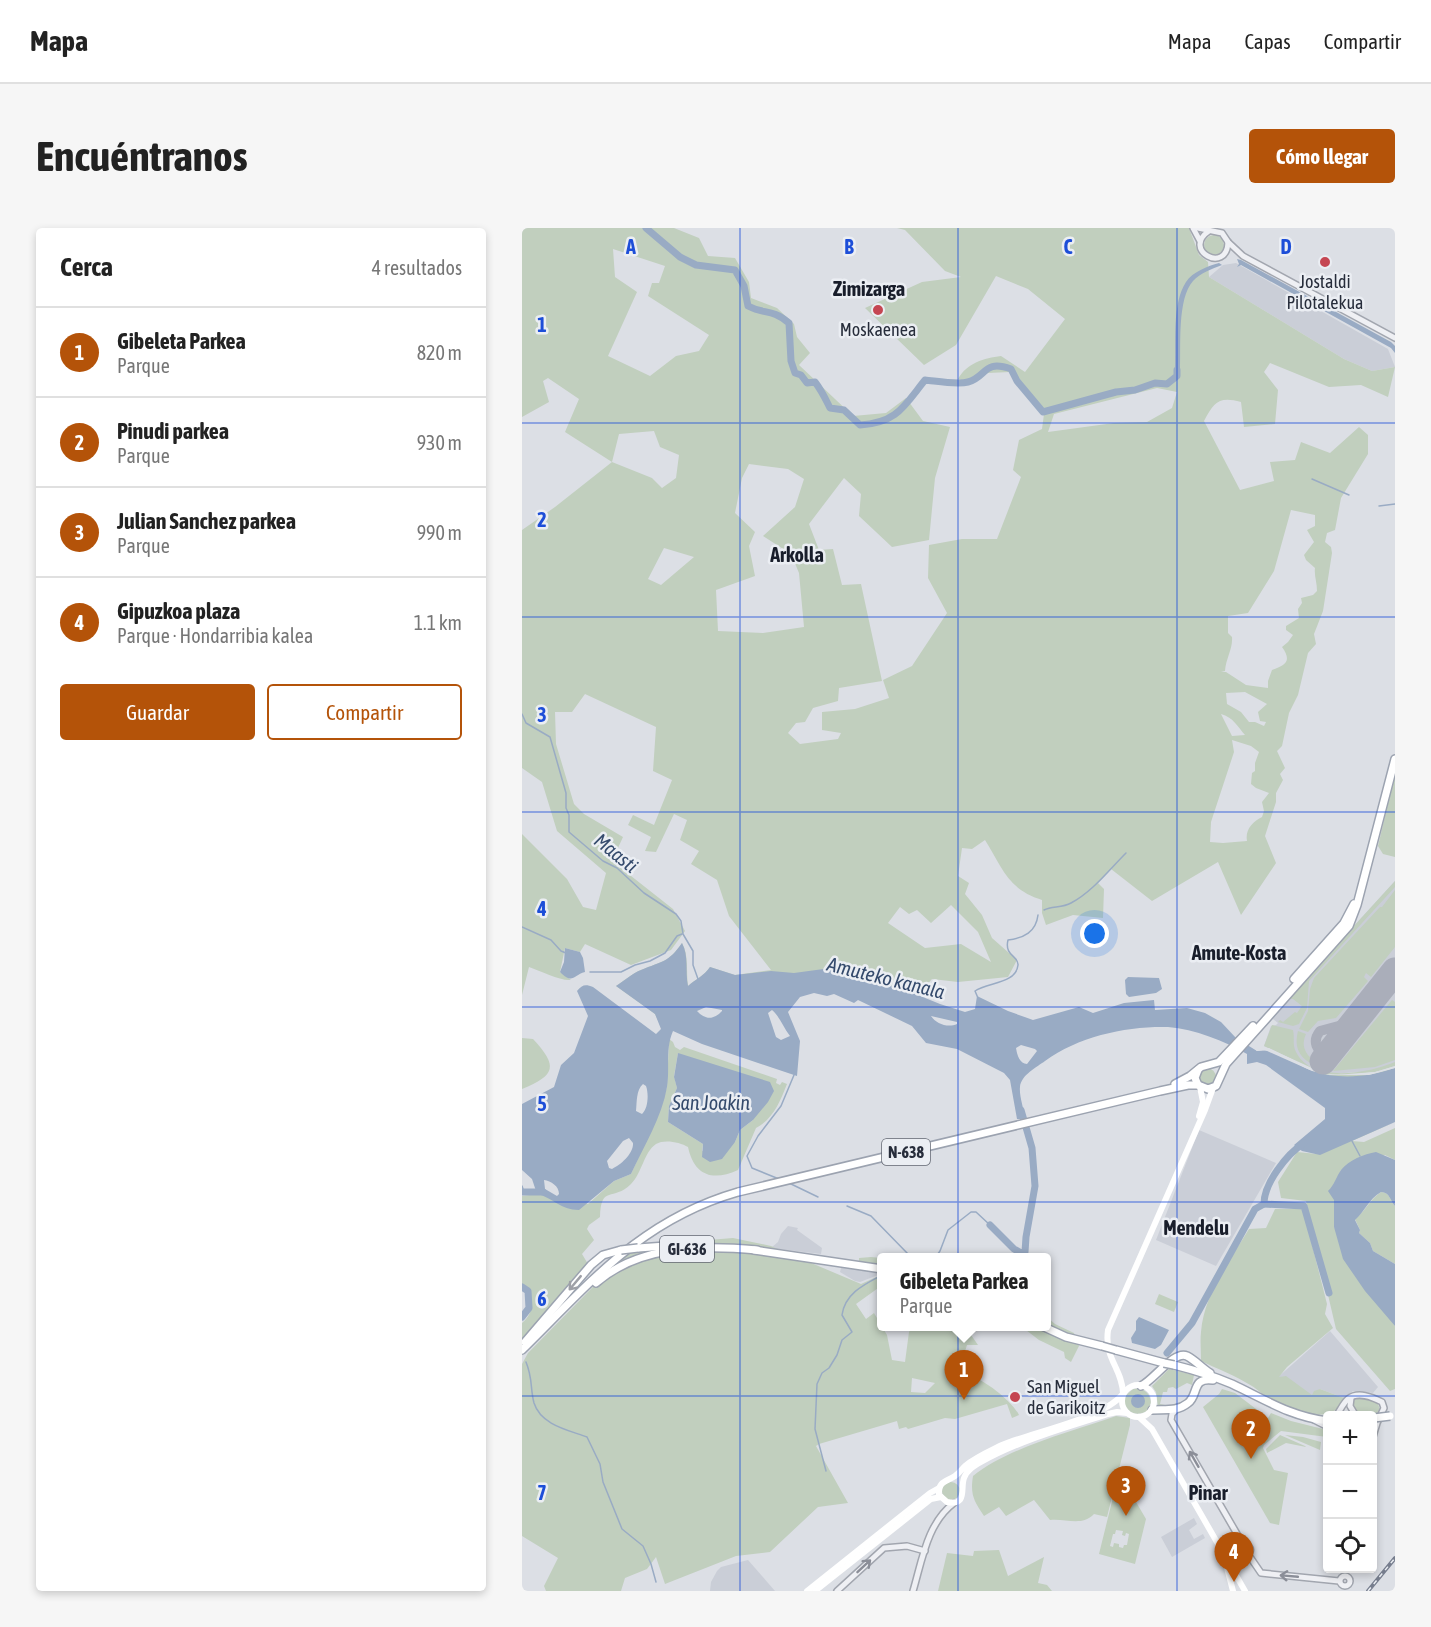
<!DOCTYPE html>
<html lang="es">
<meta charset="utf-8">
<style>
body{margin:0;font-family:"Asap Condensed",sans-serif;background:#f6f6f6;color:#222}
.controls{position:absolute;right:18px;bottom:18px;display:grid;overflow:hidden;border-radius:6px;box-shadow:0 3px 9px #0003}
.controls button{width:54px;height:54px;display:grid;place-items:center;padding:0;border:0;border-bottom:2px solid #e0e0e0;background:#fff;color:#222;font:30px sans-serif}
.you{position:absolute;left:573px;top:706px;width:21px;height:21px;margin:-15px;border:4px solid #fff;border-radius:50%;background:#1a73e8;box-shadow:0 0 0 9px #1a73e833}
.badge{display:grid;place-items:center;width:39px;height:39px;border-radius:50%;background:#b45309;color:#fff;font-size:20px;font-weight:700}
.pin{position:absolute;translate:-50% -50px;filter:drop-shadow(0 2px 3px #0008)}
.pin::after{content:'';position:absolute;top:32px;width:21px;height:18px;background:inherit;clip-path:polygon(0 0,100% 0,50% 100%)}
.popup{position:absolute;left:355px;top:1025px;width:174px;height:78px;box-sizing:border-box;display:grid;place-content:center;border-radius:6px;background:#fff;filter:drop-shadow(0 2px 4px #0005);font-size:20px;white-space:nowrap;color:#767676}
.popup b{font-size:22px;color:#222}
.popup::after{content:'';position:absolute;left:50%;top:100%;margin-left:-12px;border:12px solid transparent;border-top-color:#fff}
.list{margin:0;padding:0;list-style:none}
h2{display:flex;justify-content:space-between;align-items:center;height:78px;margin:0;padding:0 24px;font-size:26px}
h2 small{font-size:20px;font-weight:400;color:#767676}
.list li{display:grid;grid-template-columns:39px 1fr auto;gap:18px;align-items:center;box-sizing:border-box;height:90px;padding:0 24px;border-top:2px solid #e0e0e0}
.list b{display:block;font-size:22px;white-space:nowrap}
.list p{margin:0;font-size:20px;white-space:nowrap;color:#767676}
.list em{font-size:20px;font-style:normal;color:#767676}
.actions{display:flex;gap:12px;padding:18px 24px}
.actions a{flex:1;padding:14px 0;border:2px solid #b45309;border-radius:6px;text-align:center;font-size:21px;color:#b45309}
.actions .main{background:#b45309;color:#fff}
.icon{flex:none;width:33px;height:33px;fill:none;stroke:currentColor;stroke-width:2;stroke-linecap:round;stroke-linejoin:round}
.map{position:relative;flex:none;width:873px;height:1363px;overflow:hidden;border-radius:6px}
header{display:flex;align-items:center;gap:36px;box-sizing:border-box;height:84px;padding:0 30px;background:#fff;border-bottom:2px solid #e0e0e0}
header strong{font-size:28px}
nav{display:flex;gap:33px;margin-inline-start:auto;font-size:21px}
.intro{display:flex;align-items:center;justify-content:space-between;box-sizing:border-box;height:144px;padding:0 36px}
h1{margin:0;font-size:42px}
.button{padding:15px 27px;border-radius:6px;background:#b45309;color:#fff;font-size:21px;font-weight:700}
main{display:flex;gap:36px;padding:0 36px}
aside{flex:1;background:#fff;border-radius:6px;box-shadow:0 3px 9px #0003}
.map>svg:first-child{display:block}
.built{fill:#caced7}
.green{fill:#c1cfbe;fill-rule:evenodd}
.water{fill:#99abc4;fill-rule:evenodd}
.pier{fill:#dcdfe5}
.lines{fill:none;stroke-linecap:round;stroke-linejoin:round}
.stream{stroke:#99abc4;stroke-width:1.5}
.river{stroke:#99abc4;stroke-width:7}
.taxiway{stroke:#aaaeba;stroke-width:10}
.runway{stroke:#aaaeba;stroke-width:27}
.tertiary-casing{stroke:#a2a6af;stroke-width:8}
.primary-casing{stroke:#9ca3b0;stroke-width:10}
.tertiary{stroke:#eff0f4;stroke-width:5}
.secondary{stroke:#fff;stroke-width:6}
.primary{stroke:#fff;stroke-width:7}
.rail-casing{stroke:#777e8e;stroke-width:4}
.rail{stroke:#ebeef3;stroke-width:1.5;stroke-dasharray:4.5;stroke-linecap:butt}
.primary-bridge-casing{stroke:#9ca3b0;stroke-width:10;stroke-linecap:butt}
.primary-bridge{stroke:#fff;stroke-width:7}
.oneway{stroke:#9ea0a7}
.oneway2{stroke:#8b8e98}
.grid{fill:none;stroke:#1d4ed8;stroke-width:1.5;stroke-opacity:0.55}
.poi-dot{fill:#c54652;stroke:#ebeef3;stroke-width:2}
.labels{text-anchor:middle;stroke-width:5;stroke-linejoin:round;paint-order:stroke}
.shield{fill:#ebeef3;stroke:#626772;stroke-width:1.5}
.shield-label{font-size:16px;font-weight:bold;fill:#272d3b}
.poi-label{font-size:18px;fill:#272d3b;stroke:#ebeef3}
.neighbourhood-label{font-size:20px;font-weight:bold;fill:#191e2b;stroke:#ebeef3}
.water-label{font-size:20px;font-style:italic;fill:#344a6c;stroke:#ebeef3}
.grid-label{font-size:20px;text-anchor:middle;font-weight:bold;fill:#1d4ed8;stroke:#ebeef3;stroke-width:5;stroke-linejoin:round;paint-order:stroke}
</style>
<header>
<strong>Mapa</strong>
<nav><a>Mapa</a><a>Capas</a><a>Compartir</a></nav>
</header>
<div class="intro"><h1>Encuéntranos</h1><a class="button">Cómo llegar</a></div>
<main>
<aside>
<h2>Cerca<small>4 resultados</small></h2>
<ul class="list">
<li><span class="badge">1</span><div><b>Gibeleta Parkea</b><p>Parque</p></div><em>820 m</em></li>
<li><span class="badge">2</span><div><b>Pinudi parkea</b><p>Parque</p></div><em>930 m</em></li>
<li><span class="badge">3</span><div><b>Julian Sanchez parkea</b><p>Parque</p></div><em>990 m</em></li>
<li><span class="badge">4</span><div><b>Gipuzkoa plaza</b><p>Parque · Hondarribia kalea</p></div><em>1.1 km</em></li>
</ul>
<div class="actions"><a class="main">Guardar</a><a>Compartir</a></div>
</aside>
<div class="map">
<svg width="873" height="1363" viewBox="0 0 873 1363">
<rect width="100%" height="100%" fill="#dcdfe5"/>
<!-- built -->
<g class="built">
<path d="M714,35l152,86 7,18 -23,4 -28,-12 -135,-82 14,-12z"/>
<path d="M873,653v185l-16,5 -52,3 -63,-28 7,-20 5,-1 2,-2 -5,-4 1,-3 9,-9 3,-6 4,-2v-3z"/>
<path d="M677,902l77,33 -60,103 -60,-26z"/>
<path d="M266,998l10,2 -1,2 25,18 -1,6 -50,-6 7,-6 3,-8z"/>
<path d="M327,1039l30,5 -1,3 -18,7 -5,-1 -15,-9 1,-4z"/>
<path d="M808,1103l48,56 -5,6 -20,-2 -9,7 -24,-9 -6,8v6l-11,6 -36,-22z"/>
<path d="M672,1290l3,6 -8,6 5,9 9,-5 2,4 -33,19 -11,-20z"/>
<path d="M226,1332l27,31h-65l1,-9 6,-11 4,-4z"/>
</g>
<!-- green -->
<g class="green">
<path d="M0,0h152l25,10 9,18 27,2 14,24 2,16 26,10 17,16 3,13 13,16 -11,12 54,51 33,-3 20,-15 17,23 27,6 -15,51 -6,62 -37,7 -33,-31 2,-22 -17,-16 -35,46 10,26 14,-1 9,36 19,-1 21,97 -43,7 -1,13 -25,7 -8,14 -9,1 -8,10 12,11 38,-5 3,-6 -19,-3v-18l33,-3 34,-11 -6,-18 29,-14 35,-53 -19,-35 1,-33 33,-6h35l24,-62 -8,-7 6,-30 23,-11 2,-15 -34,-42 -22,1 -18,10 -12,-4c9,-16 26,-21 43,-23l24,16 40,-53 -37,-30 -32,-13 -40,69 -32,20 -59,-57 57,-26 39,-5 -16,-6 -40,-41 -8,-2h292l10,27 9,7 1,15 135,82 28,12 23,-4 -7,30 -27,-12 -32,2 -59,-24 -6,9 14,18 -3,34 -31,3 -3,-25c-22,-6 -27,0 -37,19l36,69 34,-9 -4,-19 25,-2 6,-18 29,11 29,-26 9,8v19l-27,44 -6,32 -8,3 -2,9 6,5 1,6 -9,58 -9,23 2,10 -8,9 -10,42 -9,18 -7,33 -5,5 8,17 -5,6 3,6 -7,13v9l-11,34 11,27 -35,52 -23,-53 -66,39 -41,-32 -13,14 6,6 -1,29 -30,-3 -27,10 -4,-12v-13c-34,-10 -40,-33 -57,-60l-13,9 -10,-1 -4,28 11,7 -4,11 17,21 10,23 25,22 -9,17 -50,5 -26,-3 -14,16 -21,-8 -196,11 -39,31 -7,-15 -39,-28c8,-5 17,-13 25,-16 21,-9 27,-7 41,-27 7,12 4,28 6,43 8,-7 16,-10 22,-19l25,8 36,-5 -42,-54 -12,-36 -26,-16 8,-13 -19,-11 7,-20 -13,-6 -18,38 -11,-1 6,-14 -23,-12 5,-10 21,10 18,-45 -19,-9 3,-44 -71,-33 -13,18h-17l1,32 18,60 10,10 39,23 -11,24 61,48 12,22 -14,19 -40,15 -46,-21 -5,8 -15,-4 -5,24 11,8c-11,1 -30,-9 -42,-13l-7,28v-161l45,45 16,28 13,3 10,-37 -49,-42 -15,-49 -20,-14v-238l33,-23 57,-45 -47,-30 14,-33 -31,-21 -5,3 6,21 -27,15zM91,21l52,17 -6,17h-7l-4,13 61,39 -10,16 -23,5 -26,20 -42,-20 29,-64 -22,-15zM635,160l20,4 -5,16 -25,14 -33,1 -66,9 6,-18zM132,203l6,16 19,8 -3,23 -14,10 -10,-10 -40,-16 7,-28zM227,236l39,5 16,10 -9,28 -32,29 28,18 8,19 5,54 -41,6 -45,-2 -2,-41 39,-14 -6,-30 6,-14 -20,-19 7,-35zM769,282l24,5v11l-8,4 7,12 -10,13 2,5 9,8c-1,8 2,14 2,23l-4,4 -12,3 1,5 -4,6 1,9 -13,8v4l7,5 -5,7 -6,5c10,14 4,18 -10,23l-4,11v7l-22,-3 -20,-13h-5l4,-1c1,-13 8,-22 7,-34l-4,-4v-17l20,-3 26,-42zM142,320l30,9 -33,28 -13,-6zM723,464l22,12 -9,8 2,9 6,1 -2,4 -9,-4h-6l-8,-10 -14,-8 -1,-11zM699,486c12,3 17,13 24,21l-13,1zM710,512l19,6 8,6 -4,11v8l-3,2 -1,11 5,4 13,5 -7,9 2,9 -2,6c-10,5 -17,13 -15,24l-24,2 -13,-1 1,-20 23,-70zM429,677l27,27 13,30 -30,-18 -36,4 -37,-25 12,-16 9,7 8,-4 14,13z"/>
<circle cx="692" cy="17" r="10"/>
<path d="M873,546v83l-12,-3 -5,-8z"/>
<path d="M873,653v6l-86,94 -2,27 -8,16 -6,2 -15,-4 2,-2 3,2 12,-10 2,1 5,-7 -9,-7h-3v-3z"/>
<path d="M873,662v57l-24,30 -5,-4 -2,4 4,4 -32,37 -18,3 -10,11 -9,-3 9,-18 2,-22 4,-11 66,-71h2z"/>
<path d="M870,772l3,2v58l-20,7 -42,4z"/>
<path d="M750,797l21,5c2,7 -1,15 3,22 16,32 73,21 99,10v4l-20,6 -40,3h34l26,-7v37l-83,-34 13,3 -61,-28z"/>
<path d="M776,803l8,3c-8,18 7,26 19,35 -19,-6 -33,-15 -27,-38z"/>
<path d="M0,810l11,1c25,27 23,36 -11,50z"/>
<path d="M147,811l4,3 2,5 5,3 4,-3 93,32 -1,4 4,2 2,-3 5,2c-7,18 -14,35 -31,44l-18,42c-26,12 -44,5 -50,-23 -8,-5 -24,-8 -32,-3 -12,8 -14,29 -25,40 -18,18 -30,0 -31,33l-11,8 -2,4 7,11 -12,14 6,10 -66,77v-18c13,-10 13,-29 0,-39v-88l15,-2 51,10 26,-23 17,-7 28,-62 8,-25zM156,825l75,67 -13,10 -5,12 -33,9 1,-7 -35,-22 1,-16 8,-18 -3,-12z"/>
<circle cx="685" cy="849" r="9"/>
<path d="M873,894l-43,19 12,1 31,-14v32l-10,-5 -44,15 -5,13 -2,44 61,99v63l-5,2 -54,-62 -30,-128 -25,-3 -3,-16 19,-30 20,2z"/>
<path d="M859,964c9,0 9,9 14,14v58l-22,-13 -3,-8 -11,-10 1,-3 -5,-11c11,-8 14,-19 26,-27z"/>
<path d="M753,981h28l24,95 -2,10 8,14 -46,39 -8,10 7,-1 26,19 2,-4 6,-2 24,9c-11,30 -52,13 -73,1 -7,-3 -13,-9 -19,-13 -16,-10 -34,-17 -51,-25 0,-10 -1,-20 0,-29 3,-38 29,-72 48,-103l17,-1z"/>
<path d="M211,1010l38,8 90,38 20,-9v11l-25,18 10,15 8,-6 13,22 5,25 13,2 4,-30 3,-5h56l1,5 9,13h-11l-9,29c16,-4 54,26 61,41l-7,3 -5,-14 -52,15 -10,-1 -37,11 -2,-2 -7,2 -2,-8 -78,23 -3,2 32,57 -30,4 -48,45 -34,4 -71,28 -9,-27 -9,12 -22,9 -4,13h-75l-2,-5 14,-28 -36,-22v-172l6,-11 112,-114 8,6zM390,1150l23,5 -10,10 -14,-1z"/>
<path d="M349,1029l10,1v11l-22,-4v-7z"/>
<path d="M637,1066l19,8 -4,10 -19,-8z"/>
<path d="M525,1089l8,7 19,9 5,13 -8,16 -6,-4 -1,-6 -25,-12 -17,-13 24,-1z"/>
<path d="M647,1141l25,6 -2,10 -5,-2 -11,6 -3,-2 -5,1 -1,4h-4l-3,12 5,1 -1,2h-6l-2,-15 -4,-6z"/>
<path d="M611,1161c10,-1 17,3 18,14l-4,8c-9,5 -17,3 -22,-5v-10z"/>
<path d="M700,1161l13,4 33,25 3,-5 20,8 36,9v7l-46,-6 -17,14 -1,3 11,22 14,3 -9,52 -9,-2 -67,-116 16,-13z"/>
<path d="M840,1170l15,4 3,7 -3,4c-11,2 -22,4 -25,-9l2,-4z"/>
<path d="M594,1188l14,2v7l-23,92 -13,-3c-12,13 -29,4 -44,6l-16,-20 -28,16 -7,-9 -15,9c-10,-15 -14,-21 -11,-40 36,-29 98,-44 143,-60z"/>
<path d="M758,1207l25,11 1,1 -20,-4 -19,10 -1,-4z"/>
<path d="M763,1207l18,2 18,5 -1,8z"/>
<path d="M597,1245l27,46 -11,45 -36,-10zM594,1302l7,1 -1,4 3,1 1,-3 3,1 -2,11h-3l-1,3 -4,-1v-3l-5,-1 -1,4 -3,-1 3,-12h2z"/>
<circle cx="429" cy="1263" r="9"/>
<path d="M477,1322l9,26 36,-19 -6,26 9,2 5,6h-114l9,-38 26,3 1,-5z"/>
</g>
<!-- water -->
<g class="water">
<path d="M715,31l4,1 150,82 4,4v7l-4,-5 -150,-83 -4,2 2,-3z"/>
<path d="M697,35l3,2c-10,4 -22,8 -29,16 -16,18 -12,65 -13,88l-3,7 -2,-9c1,-24 -3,-64 11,-85 6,-10 22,-16 33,-19z"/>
<path d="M160,715c7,13 3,28 6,43 8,-7 16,-10 22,-19l25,8 36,-4 23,2 37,-5 49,16 18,3 42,17 25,8 10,-3 2,-13 31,15 25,9 46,-13 14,6 31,-10 30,-3 1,10 32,-2 18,5 16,9 15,16 21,13c19,-4 38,14 56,20 26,9 56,6 82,-3v54l-75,33 -18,-4 -8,-6 31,-26v-11l-59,-43 -9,-3 -10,2v-10c-23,-13 -52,-25 -79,-27 -41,-1 -89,9 -123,34 -8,6 -24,14 -25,26 -1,9 4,22 5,32h-8l-7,-39 -6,-7 -47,-24 -31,-6 -14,-17 -54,-26 -4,3 -20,-9 -7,2 -13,-3 -14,4 -12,15 12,29 -3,35 -95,-32 -29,-13c-8,18 -3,38 -6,56 -5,30 -23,59 -36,87l-17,7 -35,29c-19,0 -25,-12 -42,-16l-5,-15 -10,-9v-66l32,-17 7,-22 13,-12 14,-37 -11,-25c5,-6 8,-7 16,-4l63,47 5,-5 -6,-15 -39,-28c8,-5 17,-13 25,-16 21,-9 27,-7 41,-27zM184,779l16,3v1c-8,9 -17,9 -25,0zM250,782c8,7 11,17 18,26l-9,4 -5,-3 -8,-24zM409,788l26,6v2c-9,4 -21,0 -26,-8zM499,817l14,4 2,2 -10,13c-7,0 -10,-9 -11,-16zM121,856l3,2c3,8 2,23 -4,28l-6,-3c1,-9 0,-21 7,-27zM107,910l4,5c1,10 -12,22 -21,26l-3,-1 -2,-7 16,-20zM22,952c7,1 15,6 15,14l-2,2 -12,-7z"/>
<path d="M43,720l15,4 3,6 2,14c-12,3 -12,13 -25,0l4,-10z"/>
<path d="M606,749l31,1 3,11 -6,4 -27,4 -3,-3 -1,-14z"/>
<path d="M156,825l92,29 4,9 -6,11 -15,18 -13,10 -5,12 -13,17 -12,3 -8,-5 1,-13 -35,-22 1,-16 8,-18 -3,-11z"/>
<path d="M854,924l19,8v46c-5,-5 -5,-14 -14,-14 -13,8 -15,18 -26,28l5,10 -1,3 11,10 3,8 22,13v62l-30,-35 -22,-32 -9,-32v-27l-6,-9c7,-7 8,-14 13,-21 8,-10 23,-16 35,-18z"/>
<path d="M617,1089l30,13 -8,15 -6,4 -23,-6 -1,-5 5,-8v-9z"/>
<circle cx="616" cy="1173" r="7"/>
</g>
<!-- pier -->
<path class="pier" d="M730,815l6,5h11l45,22 13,4 19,1 29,-3 20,-6v2l-26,7h-39l-18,-4 -47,-21 -8,1 -7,-6z"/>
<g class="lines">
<!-- stream -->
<g class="stream">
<path d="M790,251l37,16"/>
<path d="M857,278l16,-2"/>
<path d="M0,486l4,9 24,14 16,56v15l3,7v17l34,29 14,7 27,25 32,21 5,7 2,13 10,17v14l5,14"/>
<path d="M522,682c8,-4 18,-2 27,-7 21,-11 38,-33 55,-50"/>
<path d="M0,699l29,13 10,11 5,2"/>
<path d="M68,744h31l14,-7 15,-4 15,-8 12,-17 5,-2"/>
<path d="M456,770l-3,-7c13,-9 41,-7 43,-26 1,-9 -14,-9 -10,-25 16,-2 28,-8 30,-25"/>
<path d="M830,913l8,15"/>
<path d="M257,951l-27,-11 -5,-12 11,-20 23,-30 13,-31"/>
<path d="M267,955l29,14"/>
<path d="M0,958l2,6"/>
<path d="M325,978l24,10 37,38"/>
<path d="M383,1030l3,-4 14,4"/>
<path d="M413,1030l5,-7 8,-21 23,-18h5l14,13"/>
<path d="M4,1134c7,17 4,26 8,41 7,22 34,27 53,34l13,27 3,18 19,47 21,17 8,18 5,18"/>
<path d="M304,1243l-11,-42 2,-45 5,-11 7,-5 8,-13 5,-15 10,-8 -10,-17c3,-22 23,-31 40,-40"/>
</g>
<!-- river -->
<g class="river">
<path d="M124,0l34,29 16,8 39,5 9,16 4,20c17,9 23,2 41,17l2,38 4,12 6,2 6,8 8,-1c7,9 10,16 15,26l14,2 16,15c37,-2 44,-19 65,-45 11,1 32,5 43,2 19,-5 15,-23 43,-13l6,12 26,31 73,-20 19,-2 20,-7 12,1 10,-8v-6"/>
<path d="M0,964h21"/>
<path d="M742,976l40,2 25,87"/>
<path d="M468,997l24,24 9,5 2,-2 1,-15 9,-51 -3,-38 -11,-38"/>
<path d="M0,1059l6,4 1,17 -7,9"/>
<path d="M645,1125l25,-30 63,-114 9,-5c0,-21 23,-50 40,-61"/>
</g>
<!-- taxiway -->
<path class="taxiway" d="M806,826c-12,-2 -16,-13 -8,-23l26,-7 14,-9"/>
<!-- runway -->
<path class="runway" d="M801,833l72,-90"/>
<!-- tertiary casing -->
<g class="tertiary-casing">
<g id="tertiary">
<path d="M671,0l7,13"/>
<path d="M676,0l24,5 6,9 15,14 152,82"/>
<path d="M687,3c-28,19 18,44 19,11"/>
<path d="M829,1170l-1,8 6,10"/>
<path d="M654,1182l-4,4 -1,6 73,126"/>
<path d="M814,1188c4,-5 7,-13 12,-17 10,-8 24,-2 34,3l2,6 -7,15 -5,17"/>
<path d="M792,1192l14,7"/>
<circle cx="724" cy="1322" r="4.5"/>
<path d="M726,1326l13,19 78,8"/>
<path d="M706,1333l14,-8"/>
<circle cx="823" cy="1353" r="5"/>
<path d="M315,1363l47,-43 23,-2 18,5"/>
<path d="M391,1363c9,-30 14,-68 41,-88"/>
</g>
</g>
<!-- primary casing -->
<g class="primary-casing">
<g id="primary">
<path d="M772,751l50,-56 10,-19"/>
<path d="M676,842l-3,8 3,7 10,4 8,-3 10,-22 123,-138 8,-21 38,-146"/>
<path d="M653,856l15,-8 11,-9 18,-5 34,-36"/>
<path d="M116,1020l69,-5"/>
<path d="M232,1022l128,19"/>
<path d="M74,1055c43,-38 107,-38 161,-33"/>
<path d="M520,1098l24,11 36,9"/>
<path d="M3,1114l66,-77 12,-10 18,-5"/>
<path d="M0,1122c69,-68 119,-130 216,-158l422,-101 28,-6h10"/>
<path d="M594,1122l48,13"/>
<path d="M652,1137c20,5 39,11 58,19 32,15 59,33 96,37"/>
<path d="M619,1158c13,-6 33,-36 46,-30 8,4 15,12 23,17"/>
<path d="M630,1182c12,-1 25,2 36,-7 11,-8 3,-26 25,-23"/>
</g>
</g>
<!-- tertiary -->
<use href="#tertiary" class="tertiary"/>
<!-- secondary -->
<g class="secondary">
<path d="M677,888l4,-14 -3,-15"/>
<circle cx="616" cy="1173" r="16"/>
<path d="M601,1165c-1,-25 -19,-34 -15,-63l97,-220 8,-22"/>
<path d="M600,1167c-20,24 -90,37 -120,50 -12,6 -26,12 -37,21 -3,3 -6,7 -10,10 -9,6 -17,5 -16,19l8,7c21,4 13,-13 17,-24 3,-8 10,-12 17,-16 39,-22 84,-34 127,-48l9,-2 10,1"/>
<path d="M617,1189l13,12 93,162"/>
<path d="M703,1332l8,31"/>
<path d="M285,1363l123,-98 9,-5"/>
<path d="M293,1363l116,-92 10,-2"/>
</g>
<!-- primary -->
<use href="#primary" class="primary"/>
<!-- rail casing -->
<g class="rail-casing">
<path id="rail" d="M846,1363l27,-33"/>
</g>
<!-- rail -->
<use href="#rail" class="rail"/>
<!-- primary-bridge casing -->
<g class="primary-bridge-casing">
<g id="primary-bridge">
<path d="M99,1022l17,-2"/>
<path d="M580,1118l14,4"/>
<path d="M642,1135l10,2"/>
<path d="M852,1190l16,-2"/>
</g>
</g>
<!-- primary-bridge -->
<use href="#primary-bridge" class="primary-bridge"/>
</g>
<!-- one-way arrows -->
<defs><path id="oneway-shaft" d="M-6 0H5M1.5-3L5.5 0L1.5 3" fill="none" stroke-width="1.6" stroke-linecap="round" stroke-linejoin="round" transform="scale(1.5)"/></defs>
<use class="oneway" href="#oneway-shaft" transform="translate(53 1055) rotate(130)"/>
<g class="oneway2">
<use href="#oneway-shaft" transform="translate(672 1231) rotate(-120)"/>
<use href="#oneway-shaft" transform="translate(342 1338) rotate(-43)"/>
<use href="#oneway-shaft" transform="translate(767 1348) rotate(-175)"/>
</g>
<!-- grid -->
<path class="grid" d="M218,0v1363M436,0v1363M655,0v1363M0,195h873M0,389h873M0,584h873M0,779h873M0,974h873M0,1168h873"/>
<!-- markers -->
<g class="poi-dot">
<circle cx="803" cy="34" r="6"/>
<circle cx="356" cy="82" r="6"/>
<circle cx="493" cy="1169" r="6"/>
</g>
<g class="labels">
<!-- shield labels -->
<g class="shield">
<rect x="360" y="911" width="48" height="26" rx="4.5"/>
<rect x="138" y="1008" width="54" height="26" rx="4.5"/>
</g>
<g class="shield-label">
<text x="384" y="930">N-638</text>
<text x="165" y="1027">GI-636</text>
</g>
<!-- poi labels -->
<g class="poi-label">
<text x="803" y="60">Jostaldi<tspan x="803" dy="21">Pilotalekua</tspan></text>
<text x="356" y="108">Moskaenea</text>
<text x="505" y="1165" text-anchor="start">San Miguel<tspan x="505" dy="21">de Garikoitz</tspan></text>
</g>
<!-- neighbourhood labels -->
<g class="neighbourhood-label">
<text x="347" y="68">Zimizarga</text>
<text x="275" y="334">Arkolla</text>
<text x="717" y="732">Amute-Kosta</text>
<text x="674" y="1007">Mendelu</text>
<text x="686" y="1272">Pinar</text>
</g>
<!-- water labels -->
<g class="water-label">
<text transform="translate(94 625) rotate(39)" y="7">Maasti</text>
<text transform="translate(364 750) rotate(14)" y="7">Amuteko kanala</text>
<text x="189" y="882">San Joakin</text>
</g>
</g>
<g class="grid-label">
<text x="109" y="26">A</text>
<text x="327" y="26">B</text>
<text x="546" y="26">C</text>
<text x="764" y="26">D</text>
<text x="20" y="104">1</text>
<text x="20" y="299">2</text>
<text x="20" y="494">3</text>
<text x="20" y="688">4</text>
<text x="20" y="883">5</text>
<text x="20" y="1078">6</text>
<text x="20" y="1272">7</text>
</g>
</svg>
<div class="controls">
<button>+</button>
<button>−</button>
<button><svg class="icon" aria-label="locate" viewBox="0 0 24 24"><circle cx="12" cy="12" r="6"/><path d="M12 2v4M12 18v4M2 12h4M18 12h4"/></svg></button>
</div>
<div class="you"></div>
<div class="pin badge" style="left:442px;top:1172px">1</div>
<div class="popup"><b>Gibeleta Parkea</b>Parque</div>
<div class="pin badge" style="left:729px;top:1231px">2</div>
<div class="pin badge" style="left:604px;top:1288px">3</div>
<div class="pin badge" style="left:712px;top:1354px">4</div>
</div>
</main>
